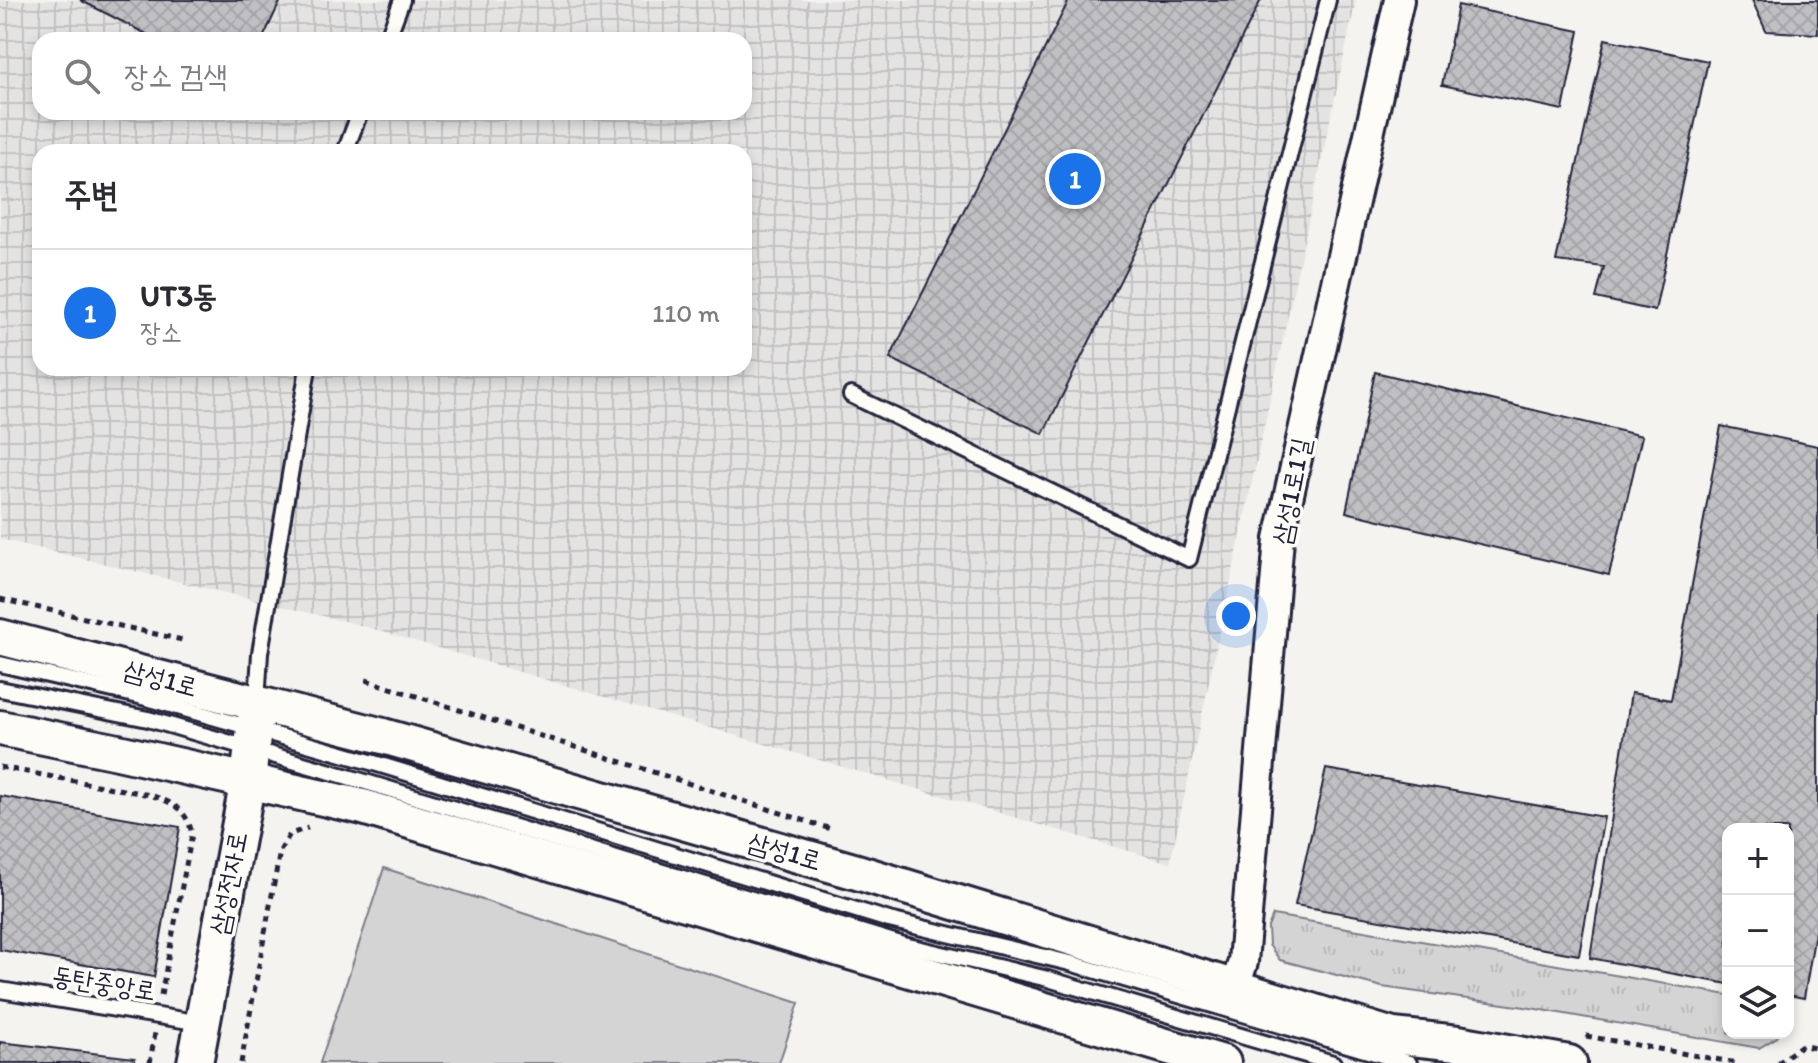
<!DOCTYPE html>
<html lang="ko">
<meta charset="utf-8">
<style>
body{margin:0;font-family:Itim,"Poor Story",sans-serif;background:#f7f7f7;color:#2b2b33}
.controls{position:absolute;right:24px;bottom:24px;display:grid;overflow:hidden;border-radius:16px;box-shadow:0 4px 12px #0003}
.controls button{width:72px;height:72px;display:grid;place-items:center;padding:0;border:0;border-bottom:2px solid #e1e1e2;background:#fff;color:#2b2b33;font:40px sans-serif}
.you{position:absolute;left:1236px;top:616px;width:28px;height:28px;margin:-20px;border:6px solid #fff;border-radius:50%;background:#1a73e8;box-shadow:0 0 0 12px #1a73e833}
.badge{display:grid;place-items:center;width:52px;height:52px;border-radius:50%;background:#1a73e8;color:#fff;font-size:26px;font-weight:700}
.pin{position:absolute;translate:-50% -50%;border:4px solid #fff;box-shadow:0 2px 8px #0006}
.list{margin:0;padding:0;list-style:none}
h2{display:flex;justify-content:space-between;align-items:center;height:104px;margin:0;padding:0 32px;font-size:34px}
h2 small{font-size:26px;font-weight:400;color:#7c7c81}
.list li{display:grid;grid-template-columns:52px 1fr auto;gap:24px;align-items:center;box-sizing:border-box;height:128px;padding:0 32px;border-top:2px solid #e1e1e2}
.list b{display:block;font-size:30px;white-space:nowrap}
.list p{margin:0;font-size:26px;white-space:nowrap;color:#7c7c81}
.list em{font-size:26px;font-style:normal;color:#7c7c81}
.icon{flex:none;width:44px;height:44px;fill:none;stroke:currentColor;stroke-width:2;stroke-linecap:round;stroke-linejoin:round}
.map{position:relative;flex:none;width:1818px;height:1063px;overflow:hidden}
.search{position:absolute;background:#fff;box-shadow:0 4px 12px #0003;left:32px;top:32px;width:720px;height:88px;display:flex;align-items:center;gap:20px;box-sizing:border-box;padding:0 28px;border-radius:24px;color:#7c7c81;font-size:30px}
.panel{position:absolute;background:#fff;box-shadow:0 4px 12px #0003;left:32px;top:144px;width:720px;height:232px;border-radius:24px}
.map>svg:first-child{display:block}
.industrial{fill:url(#industrial-grid);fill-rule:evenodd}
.grass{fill:url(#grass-tufts);stroke:#7c7b88;stroke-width:2}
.garden{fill:#d5d4d5;stroke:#7c7b88;stroke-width:2}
.building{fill:url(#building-cross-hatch);stroke:#22223b;stroke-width:2}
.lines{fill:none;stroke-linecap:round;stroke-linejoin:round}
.service-casing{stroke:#22223b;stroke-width:20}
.minor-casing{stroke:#22223b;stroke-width:34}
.tertiary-casing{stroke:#22223b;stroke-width:40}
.path{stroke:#22223b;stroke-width:5;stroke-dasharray:6 6;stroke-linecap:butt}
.service{stroke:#fdfcf7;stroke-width:14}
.minor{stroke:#fdfcf7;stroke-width:28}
.tertiary{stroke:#fdfcf7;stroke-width:34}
.labels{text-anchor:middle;stroke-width:7;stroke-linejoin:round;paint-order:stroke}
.street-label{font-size:26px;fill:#22223b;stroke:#fdfcf7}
</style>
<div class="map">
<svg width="1818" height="1063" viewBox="0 0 1818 1063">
<defs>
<pattern id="industrial-grid" width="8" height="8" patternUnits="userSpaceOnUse" patternTransform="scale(2)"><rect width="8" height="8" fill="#e4e3e2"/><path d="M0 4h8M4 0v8" fill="none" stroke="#c3c2c3"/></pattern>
<pattern id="grass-tufts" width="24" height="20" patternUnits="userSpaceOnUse" patternTransform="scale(2)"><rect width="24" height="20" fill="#d5d4d5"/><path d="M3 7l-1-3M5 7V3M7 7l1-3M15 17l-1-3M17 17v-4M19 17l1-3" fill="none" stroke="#b7b6b8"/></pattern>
<pattern id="building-cross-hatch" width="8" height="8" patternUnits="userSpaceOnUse" patternTransform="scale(2)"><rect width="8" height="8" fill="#c0bfc2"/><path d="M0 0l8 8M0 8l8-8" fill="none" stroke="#a5a4a8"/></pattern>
</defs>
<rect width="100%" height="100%" fill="#f4f3ef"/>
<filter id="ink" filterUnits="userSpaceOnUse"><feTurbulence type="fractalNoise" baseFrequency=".0125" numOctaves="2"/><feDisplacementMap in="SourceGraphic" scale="16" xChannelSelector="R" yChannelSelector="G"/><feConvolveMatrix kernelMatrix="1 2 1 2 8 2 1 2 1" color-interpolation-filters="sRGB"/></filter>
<g filter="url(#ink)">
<!-- industrial -->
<path class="industrial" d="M0,0h1356l-186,863 -814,-239 -356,-85zM40,40h704v72h-704zM40,152h704v216h-704z"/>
<!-- grass -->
<path class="grass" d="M1273,915l455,80v38h51l-2,4 -18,11 -234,-41 -143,-20 -102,-27 -11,-15 -1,-18z"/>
<!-- garden -->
<path class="garden" d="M384,868l415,135 -20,60h-459z"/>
<!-- building -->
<g class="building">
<path d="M80,0h201l-19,40h-104z"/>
<path d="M1069,0h192l-218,434 -153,-76z"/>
<path d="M1752,0h66v34l-52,-3z"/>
<path d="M1458,5l121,26 -16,79 -121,-25z"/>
<path d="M1605,39l103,22 -53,250 -59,-13 8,-31 -48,-6z"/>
<path d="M1375,372l267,64 -33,139 -263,-63z"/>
<path d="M1721,426l97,20v469l-14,83 -16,-3v-166h-60v155l-138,-26 41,-265 40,7z"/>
<path d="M1326,769l278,48 -25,138 -284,-50z"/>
<path d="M0,796l180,31 -26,150 -154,-27z"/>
<path d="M0,1042l135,16 -1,5h-134z"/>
</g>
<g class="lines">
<!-- service casing -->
<g class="service-casing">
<g id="service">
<path d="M387,40l15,-40"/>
<path d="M345,152l15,-40"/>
<path d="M851,395l338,164 139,-559"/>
<path d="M0,664l139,32 235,67 515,157 181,43 339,100"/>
<path d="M0,689l148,30 221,64 535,162 144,34 285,84"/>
<path d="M257,703l3,-50 48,-285"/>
<path d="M0,990l201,33"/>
</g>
</g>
<!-- minor casing -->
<g class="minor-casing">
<path id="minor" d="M1234,989l9,-27 36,-423 120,-539"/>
</g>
<!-- tertiary casing -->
<g class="tertiary-casing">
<g id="tertiary">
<path d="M0,637l383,99 474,136 536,164 65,7 111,20"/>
<path d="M0,728l118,24 245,55 860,256"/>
<path d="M195,1063l53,-283 9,-77"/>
</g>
</g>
<!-- path -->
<g class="path">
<path d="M0,599l187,42"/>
<path d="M366,680l468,150"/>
<path d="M0,767l150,28c23,7 37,15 42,39l-31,161"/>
<path d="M1586,1036l151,27"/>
<path d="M150,1063l5,-30"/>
<path d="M241,1063l39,-212 10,-17 18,-6"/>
<path d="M1778,1063l24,-18 16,4"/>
</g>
<!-- service -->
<use href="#service" class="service"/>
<!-- minor -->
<use href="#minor" class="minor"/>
<!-- tertiary -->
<use href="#tertiary" class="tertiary"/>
</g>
</g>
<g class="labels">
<!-- street labels -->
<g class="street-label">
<text transform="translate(1291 491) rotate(-79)" y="9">삼성1로1길</text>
<text transform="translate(161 678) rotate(15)" y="9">삼성1로</text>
<text transform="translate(785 851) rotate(16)" y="9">삼성1로</text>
<text transform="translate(228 883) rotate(-79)" y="9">삼성전자로</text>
<text transform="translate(104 983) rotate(9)" y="9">동탄중앙로</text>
</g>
</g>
</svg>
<div class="controls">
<button>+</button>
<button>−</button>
<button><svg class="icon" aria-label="layers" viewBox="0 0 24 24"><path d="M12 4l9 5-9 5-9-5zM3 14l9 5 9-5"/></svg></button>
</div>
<div class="you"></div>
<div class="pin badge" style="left:1075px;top:179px">1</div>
<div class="search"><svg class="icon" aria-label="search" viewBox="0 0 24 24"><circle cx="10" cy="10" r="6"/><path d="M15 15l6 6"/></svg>장소 검색</div>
<section class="panel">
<h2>주변<small></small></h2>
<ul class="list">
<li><span class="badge">1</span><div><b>UT3동</b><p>장소</p></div><em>110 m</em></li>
</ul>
</section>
</div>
